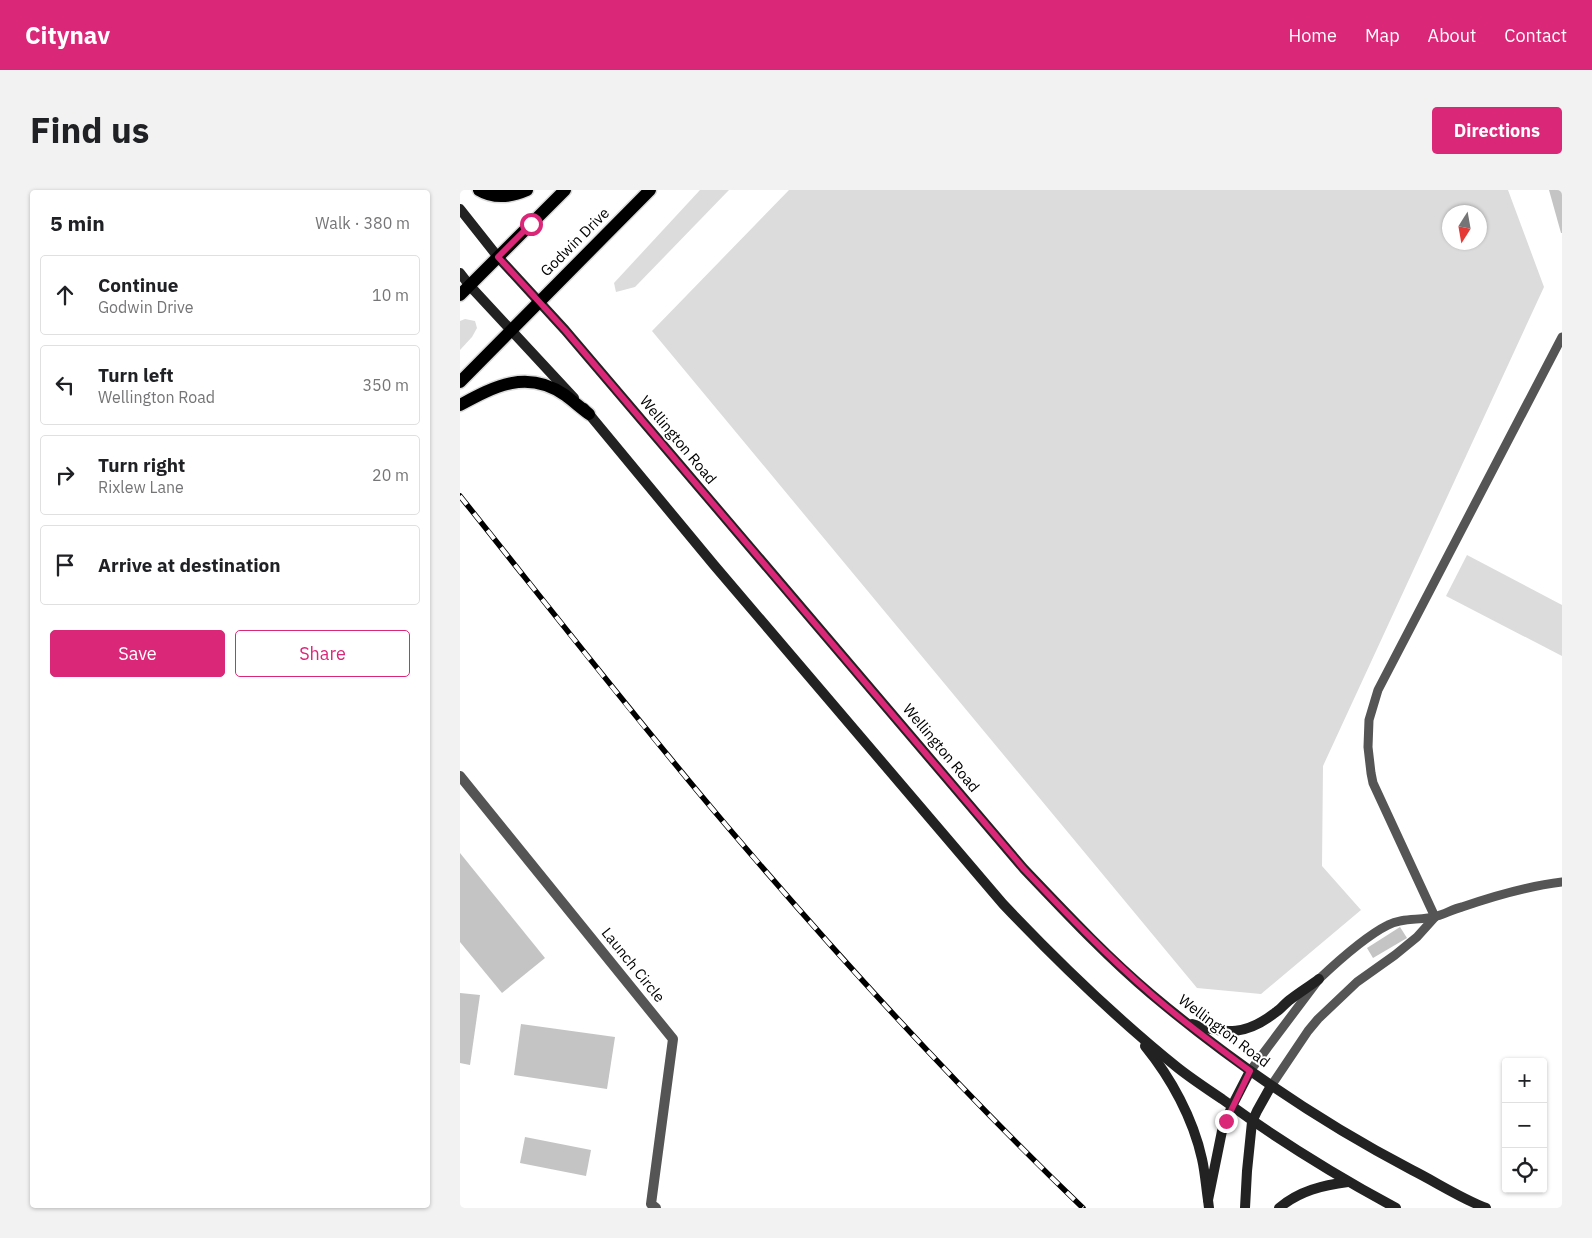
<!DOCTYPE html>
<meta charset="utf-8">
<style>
body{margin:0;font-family:"IBM Plex Sans",sans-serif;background:#f2f2f2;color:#202124}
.controls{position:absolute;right:15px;bottom:15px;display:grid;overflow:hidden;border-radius:5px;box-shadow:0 1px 4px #0004}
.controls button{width:45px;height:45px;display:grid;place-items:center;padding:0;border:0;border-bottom:1px solid #e0e0e0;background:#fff;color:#202124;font:25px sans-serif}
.compass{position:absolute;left:982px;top:15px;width:45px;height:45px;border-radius:50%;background:#fff;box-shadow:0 1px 4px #0004;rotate:191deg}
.stop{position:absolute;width:15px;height:15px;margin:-11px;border:4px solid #db2777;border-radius:50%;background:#fff}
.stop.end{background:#db2777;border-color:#fff;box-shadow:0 1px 5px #0008}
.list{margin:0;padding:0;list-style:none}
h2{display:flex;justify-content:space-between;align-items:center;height:65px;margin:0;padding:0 20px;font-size:21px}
h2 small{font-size:16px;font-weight:400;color:#757577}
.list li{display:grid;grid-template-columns:32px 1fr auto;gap:15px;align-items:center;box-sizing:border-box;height:80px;margin:0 10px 10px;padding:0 10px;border:1px solid #e0e0e0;border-radius:5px}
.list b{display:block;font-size:19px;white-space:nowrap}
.list p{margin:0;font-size:16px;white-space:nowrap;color:#757577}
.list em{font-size:16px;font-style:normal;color:#757577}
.actions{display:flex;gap:10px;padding:15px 20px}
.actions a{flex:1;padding:11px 0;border:1px solid #db2777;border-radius:5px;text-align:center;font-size:18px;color:#db2777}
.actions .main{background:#db2777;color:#fff}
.icon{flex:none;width:28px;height:28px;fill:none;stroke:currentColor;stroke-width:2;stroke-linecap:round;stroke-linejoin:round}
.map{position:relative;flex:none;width:1102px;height:1018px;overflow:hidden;border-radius:5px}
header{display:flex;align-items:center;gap:30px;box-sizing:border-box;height:70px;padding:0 25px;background:#db2777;color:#fff}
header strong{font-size:24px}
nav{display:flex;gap:28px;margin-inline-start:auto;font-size:18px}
.intro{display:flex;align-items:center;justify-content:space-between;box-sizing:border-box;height:120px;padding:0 30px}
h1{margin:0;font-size:35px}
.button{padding:12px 22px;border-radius:5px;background:#db2777;color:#fff;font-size:18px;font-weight:700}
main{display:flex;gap:30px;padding:0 30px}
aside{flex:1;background:#fff;border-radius:5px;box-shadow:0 1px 4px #0004}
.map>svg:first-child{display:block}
.green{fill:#dcdcdc;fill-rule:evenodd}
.building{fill:#c4c4c4}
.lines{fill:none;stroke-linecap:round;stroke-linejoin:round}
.primary-casing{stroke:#dbdbdb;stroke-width:15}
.lane{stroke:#555;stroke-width:9}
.street{stroke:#555;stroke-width:10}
.secondary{stroke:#222;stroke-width:10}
.primary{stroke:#000;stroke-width:12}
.rail-casing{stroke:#000;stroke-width:5.5}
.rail{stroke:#fff;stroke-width:4;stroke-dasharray:11;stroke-linecap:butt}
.route{stroke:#db2777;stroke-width:6}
.labels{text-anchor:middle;stroke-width:4;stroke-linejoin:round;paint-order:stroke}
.street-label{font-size:15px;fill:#000;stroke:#fff}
</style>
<header>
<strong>Citynav</strong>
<nav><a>Home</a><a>Map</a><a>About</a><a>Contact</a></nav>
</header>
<div class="intro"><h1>Find us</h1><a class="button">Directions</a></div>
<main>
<aside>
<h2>5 min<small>Walk · 380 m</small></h2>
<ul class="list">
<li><svg class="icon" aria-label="ahead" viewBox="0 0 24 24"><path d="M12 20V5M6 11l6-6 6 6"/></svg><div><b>Continue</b><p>Godwin Drive</p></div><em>10 m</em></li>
<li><svg class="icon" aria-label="left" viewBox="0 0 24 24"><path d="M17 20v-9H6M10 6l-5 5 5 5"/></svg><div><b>Turn left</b><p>Wellington Road</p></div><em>350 m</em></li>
<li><svg class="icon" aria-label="right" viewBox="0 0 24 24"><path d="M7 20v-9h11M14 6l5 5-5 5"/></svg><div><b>Turn right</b><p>Rixlew Lane</p></div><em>20 m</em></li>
<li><svg class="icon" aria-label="arrive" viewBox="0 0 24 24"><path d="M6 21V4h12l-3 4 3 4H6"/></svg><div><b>Arrive at destination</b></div></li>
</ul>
<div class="actions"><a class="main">Save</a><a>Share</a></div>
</aside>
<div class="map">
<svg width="1102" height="1018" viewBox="0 0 1102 1018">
<rect width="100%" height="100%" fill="#fff"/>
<!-- green -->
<g class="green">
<path d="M240,0h29l-94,97 -19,5 -2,-9z"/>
<path d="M329,0h719l36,97 -221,479 -1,100 39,44 -100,84 -64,-6 -545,-657zM1019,22v30h-30v-30z"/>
<path d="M5,129l10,2 2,7 -5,9 -12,13v-29z"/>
<path d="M1007,365l95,50v51l-116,-60z"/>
</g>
<!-- building -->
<g class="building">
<path d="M1089,0h13v43h-1z"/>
<path d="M0,663l85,105 -43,35 -42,-51z"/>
<path d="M940,737l7,11 -34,20 -6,-10z"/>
<path d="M0,803l20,2 -10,70 -10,-2z"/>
<path d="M61,834l94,13 -8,52 -93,-14z"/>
<path d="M65,947l66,13 -5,26 -66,-13z"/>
</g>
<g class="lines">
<!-- primary casing -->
<g class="primary-casing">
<g id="primary">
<path d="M19,0c15,9 32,7 48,0"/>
<path d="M0,105l105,-105"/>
<path d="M0,192l190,-192"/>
<path d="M0,215c35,-19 67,-36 105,-10 8,6 16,13 24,19"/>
</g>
</g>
<!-- lane -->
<g class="lane">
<path d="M975,727l-62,-134 -2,-10 -3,-26 1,-27 9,-30 184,-353"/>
<path d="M790,881l69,-92c18,-17 47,-43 69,-54 15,-8 33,-4 49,-9 8,-2 16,-7 25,-9 32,-11 66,-21 100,-25"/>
<path d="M811,896l37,-55 10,-12 39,-37 38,-27 22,-18 18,-20"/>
</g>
<!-- street -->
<path class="street" d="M0,586l213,263 -22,165 5,4"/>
<!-- secondary -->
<g class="secondary">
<path d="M0,19l38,48 67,73 459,539c41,43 82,87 127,125 81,68 167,127 261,176 24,12 48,28 74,38"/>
<path d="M0,83l10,13 104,112"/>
<path d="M124,218l130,157 289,339c55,58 113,114 175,164 14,11 29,21 44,31 55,40 113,76 174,109"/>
<path d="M732,834c34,11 55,11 84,-12 5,-3 9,-9 15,-13 9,-7 19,-13 28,-20"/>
<path d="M685,856c26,32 48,72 57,113 3,13 4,28 6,41"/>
<path d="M749,1018l-1,-8 14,-69 10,-25 18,-35"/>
<path d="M785,1018l2,-37 5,-49 5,-11 14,-25"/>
<path d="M819,1018c20,-17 44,-23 69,-26"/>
</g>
<!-- primary -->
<use href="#primary" class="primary"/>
<!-- rail casing -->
<g class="rail-casing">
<path id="rail" d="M0,306c88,110 175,222 266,329 113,133 231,262 357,383"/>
</g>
<!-- rail -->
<use href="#rail" class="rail"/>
</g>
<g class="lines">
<!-- route -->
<path class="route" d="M71,34l-33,33 67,73 459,539c41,43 81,85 126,124 32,28 66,53 100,78l-24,50"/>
</g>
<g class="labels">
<!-- street labels -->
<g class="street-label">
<text transform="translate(115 52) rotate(-45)" y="5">Godwin Drive</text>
<text transform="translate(218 250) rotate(50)" y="5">Wellington Road</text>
<text transform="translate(481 558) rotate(50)" y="5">Wellington Road</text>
<text transform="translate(173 775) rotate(51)" y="5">Launch Circle</text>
<text transform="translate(764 841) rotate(37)" y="5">Wellington Road</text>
</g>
</g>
</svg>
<div class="controls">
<button>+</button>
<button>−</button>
<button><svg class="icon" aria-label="locate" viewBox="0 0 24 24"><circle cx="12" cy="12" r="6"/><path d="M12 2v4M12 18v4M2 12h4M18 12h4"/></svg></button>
</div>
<svg class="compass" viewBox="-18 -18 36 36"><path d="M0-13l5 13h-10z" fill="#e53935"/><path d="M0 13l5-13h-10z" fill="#757577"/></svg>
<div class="stop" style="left:71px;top:34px"></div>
<div class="stop end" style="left:766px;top:931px"></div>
</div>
</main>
